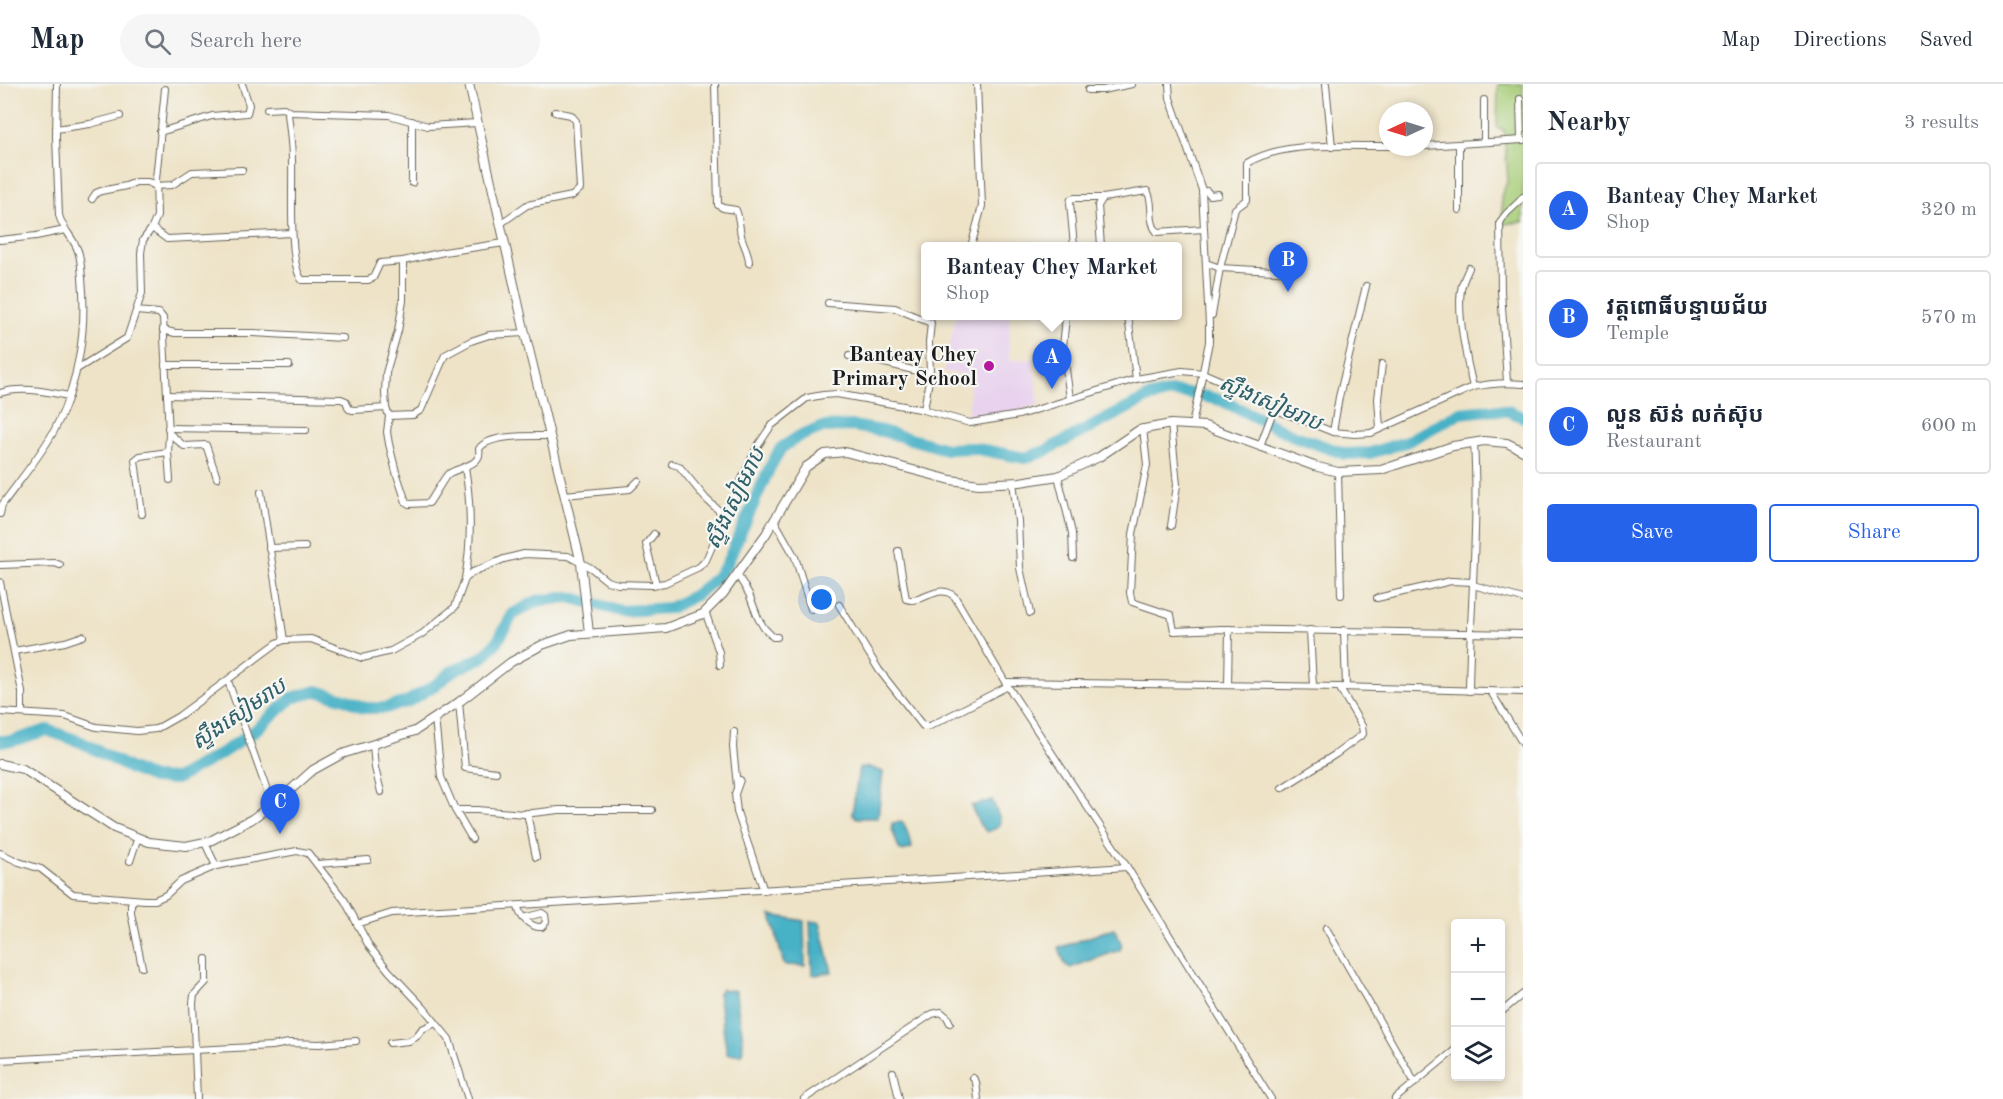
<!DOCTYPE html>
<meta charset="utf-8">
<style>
body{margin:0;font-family:"Old Standard TT","Noto Sans Khmer",serif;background:#f6f6f7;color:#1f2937}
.controls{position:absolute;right:18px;bottom:18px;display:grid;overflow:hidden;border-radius:6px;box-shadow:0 3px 9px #0003}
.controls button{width:54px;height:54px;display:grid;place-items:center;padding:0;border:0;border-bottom:2px solid #e0e1e3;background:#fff;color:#1f2937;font:30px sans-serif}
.compass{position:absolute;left:1379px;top:18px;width:54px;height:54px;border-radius:50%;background:#fff;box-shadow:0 3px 9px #0003;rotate:266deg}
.you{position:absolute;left:822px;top:516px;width:21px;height:21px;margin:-15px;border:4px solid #fff;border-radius:50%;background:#1a73e8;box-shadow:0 0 0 9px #1a73e833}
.badge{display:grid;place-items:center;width:39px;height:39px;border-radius:50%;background:#2563eb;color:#fff;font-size:20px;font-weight:700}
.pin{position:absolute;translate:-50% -50px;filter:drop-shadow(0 2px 3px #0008)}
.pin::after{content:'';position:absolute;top:32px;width:21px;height:18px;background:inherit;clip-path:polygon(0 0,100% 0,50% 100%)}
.popup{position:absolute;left:921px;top:158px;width:261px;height:78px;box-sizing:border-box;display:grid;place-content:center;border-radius:6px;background:#fff;filter:drop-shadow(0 2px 4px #0005);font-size:20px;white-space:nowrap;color:#747a83}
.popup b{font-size:22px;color:#1f2937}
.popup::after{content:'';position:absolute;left:50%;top:100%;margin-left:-12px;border:12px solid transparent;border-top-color:#fff}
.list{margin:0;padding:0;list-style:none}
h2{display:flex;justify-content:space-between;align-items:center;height:78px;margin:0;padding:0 24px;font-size:26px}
h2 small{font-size:20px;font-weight:400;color:#747a83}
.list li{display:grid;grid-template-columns:39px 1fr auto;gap:18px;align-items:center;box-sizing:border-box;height:96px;margin:0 12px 12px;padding:0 12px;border:2px solid #e0e1e3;border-radius:6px}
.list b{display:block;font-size:22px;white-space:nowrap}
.list p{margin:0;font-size:20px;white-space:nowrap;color:#747a83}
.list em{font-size:20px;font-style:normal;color:#747a83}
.actions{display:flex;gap:12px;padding:18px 24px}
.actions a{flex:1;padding:14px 0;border:2px solid #2563eb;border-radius:6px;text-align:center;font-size:21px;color:#2563eb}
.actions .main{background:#2563eb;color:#fff}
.icon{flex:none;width:33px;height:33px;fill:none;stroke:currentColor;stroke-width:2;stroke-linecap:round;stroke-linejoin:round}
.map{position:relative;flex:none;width:1523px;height:1015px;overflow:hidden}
header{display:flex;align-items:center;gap:36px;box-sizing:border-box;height:84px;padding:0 30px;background:#fff;border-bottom:2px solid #e0e1e3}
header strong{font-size:28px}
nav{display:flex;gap:33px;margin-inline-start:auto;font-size:21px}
.search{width:420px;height:54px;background:#f6f6f7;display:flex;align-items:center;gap:15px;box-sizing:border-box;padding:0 21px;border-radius:33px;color:#747a83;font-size:22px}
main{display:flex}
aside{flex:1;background:#fff}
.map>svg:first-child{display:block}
.built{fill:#e8d2ee}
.green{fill:#a6cc76;stroke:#617449;stroke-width:1.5}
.water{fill:#47b1c6;stroke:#326671;stroke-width:1.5}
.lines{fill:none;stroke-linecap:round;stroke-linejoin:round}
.river{stroke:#47b1c6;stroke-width:12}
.minor-casing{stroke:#666258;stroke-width:8}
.tertiary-casing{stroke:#666258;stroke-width:10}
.minor{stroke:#fff;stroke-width:6}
.tertiary{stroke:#fff;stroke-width:8}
.poi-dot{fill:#b5179e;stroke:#f6f6f2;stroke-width:2}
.labels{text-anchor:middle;stroke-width:4.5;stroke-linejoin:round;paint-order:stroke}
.poi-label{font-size:21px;font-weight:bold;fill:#1c1c1c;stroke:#f6f6f2;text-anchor:end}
.water-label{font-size:22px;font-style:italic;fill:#2f5f68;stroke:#f6f6f2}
</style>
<header>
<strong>Map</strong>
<div class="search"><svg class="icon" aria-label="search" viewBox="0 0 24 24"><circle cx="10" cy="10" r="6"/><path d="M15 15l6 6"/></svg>Search here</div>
<nav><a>Map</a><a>Directions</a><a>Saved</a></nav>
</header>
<main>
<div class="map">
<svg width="1523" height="1015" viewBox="0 0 1523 1015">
<rect width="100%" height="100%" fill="#f6f6f2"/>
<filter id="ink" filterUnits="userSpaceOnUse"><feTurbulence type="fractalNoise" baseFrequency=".0167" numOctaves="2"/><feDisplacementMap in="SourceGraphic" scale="12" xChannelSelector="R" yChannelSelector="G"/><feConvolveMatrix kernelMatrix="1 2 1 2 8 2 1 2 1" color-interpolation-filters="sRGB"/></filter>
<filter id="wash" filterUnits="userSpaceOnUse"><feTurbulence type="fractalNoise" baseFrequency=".008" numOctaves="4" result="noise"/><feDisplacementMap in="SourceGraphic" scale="24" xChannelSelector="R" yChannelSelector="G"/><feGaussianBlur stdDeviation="1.35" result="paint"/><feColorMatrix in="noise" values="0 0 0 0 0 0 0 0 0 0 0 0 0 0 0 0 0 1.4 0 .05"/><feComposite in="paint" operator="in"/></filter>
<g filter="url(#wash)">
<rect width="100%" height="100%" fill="#eee3c7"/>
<!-- built -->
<path class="built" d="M956,232h54l-1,44 24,-1 6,45 -25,9 -28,5 -18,-1 2,-42 -26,-3z"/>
<!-- green -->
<path class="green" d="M1498,0h25v138l-20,2 -2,-28 7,-16 -4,-50 -7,-2z"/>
<!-- water -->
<g class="water">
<path d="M869,683l14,5 -5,46h-21l-5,-4 7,-46z"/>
<path d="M992,716l8,19 -1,8 -12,5 -7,-7 -9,-19z"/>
<path d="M903,738l8,19 1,7 -9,3 -4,-2 -7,-20v-6z"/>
<path d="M771,831l33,6 1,45 -21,-1z"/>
<path d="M810,837l10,1 12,50 -16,3 -4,-1z"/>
<path d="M1114,844l8,17 -2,5 -50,18 -5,-4 -6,-16z"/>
<path d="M721,905l15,2c0,20 10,43 6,63h-15l-9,-61z"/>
</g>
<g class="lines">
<!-- river -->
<path class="river" d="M0,657h12l35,-11 34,12 50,27 22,9 23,1 41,-23 35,-23 40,-35 25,-7 28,8 20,9h20l22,-6 30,-18 15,-13 31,-14 14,-15 16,-28 24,-13 32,-4 52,14 49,-3 25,-13 21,-17 10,-13 44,-98 11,-19 17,-11 25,-10 30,-1 29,5 64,18 27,-1 52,10 18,-6 104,-54 24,-6 16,1 34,7 71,35 53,19 25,-1 36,-11 54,-29 29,-3 19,1 15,6"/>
</g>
</g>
<g filter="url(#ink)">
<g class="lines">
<!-- minor casing -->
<g class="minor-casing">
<g id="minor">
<path d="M715,0l3,121 5,3 13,2c4,9 3,20 6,29 3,9 7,15 7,24"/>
<path d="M1169,0l1,14 32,92 7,134v18l-17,83"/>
<path d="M1326,0l6,63"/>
<path d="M1088,6h15l29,-6"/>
<path d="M1520,15l1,41"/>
<path d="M1484,16v42"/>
<path d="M267,25l17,-1 6,4 99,3 39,11 49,-3"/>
<path d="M290,28l-2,2c2,16 4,32 4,47 1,24 -4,102 10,119h66l5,-2 7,-15 23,-2 41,-9 60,-9"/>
<path d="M412,37v62"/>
<path d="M56,45l34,-5 30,-8"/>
<path d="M160,48l52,-16 35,-3 2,-8 -7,-21"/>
<path d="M1424,62l99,-6"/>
<path d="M1202,108l5,-1 3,4 8,-1"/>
<path d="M92,115l4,-6 5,-2 25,-5 10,-4h12l7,4 17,-1 20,-13 50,-2"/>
<path d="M1459,126v-66"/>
<path d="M500,140l27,-19 45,-9 8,-7 -4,-68 -5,-6 -16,-3"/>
<path d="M152,144l15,11 125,-6"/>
<path d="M0,156l36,-4 29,-6"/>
<path d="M972,159l10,-37 -5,-122"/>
<path d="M1074,162l-4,-43 1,-4 3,-1h29l44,-7c8,12 0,29 10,41l47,-3"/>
<path d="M1101,162l-3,-40 5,-8"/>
<path d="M403,177v40l-5,30 -12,42 -1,20 1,15 3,8 -2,16 2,12 7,28 10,30 3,2 20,-1c4,-5 16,-27 19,-29 10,-7 35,-8 31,-25 9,-15 54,-13 71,-13"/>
<path d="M1206,179l14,5 74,4"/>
<path d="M1469,184c-3,7 -7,14 -8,22 -4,24 6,73 12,97"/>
<path d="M828,219l67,5 36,15 -2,19 1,32 -6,36"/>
<path d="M136,227l23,2 4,5 6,115 -1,19 -28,4 -5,4 7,54"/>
<path d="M1212,231l8,-47 15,-59 12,-9v-37c38,-23 98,-16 141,-17"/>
<path d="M1066,232l-3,31 7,52"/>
<path d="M1128,232l8,63"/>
<path d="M163,246l12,3h78l90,5"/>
<path d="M849,272c28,4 53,12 81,18"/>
<path d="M165,281h124"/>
<path d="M77,285l50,-31 15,-45 -1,-40 2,-13 9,-12 5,-12 -1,-37 9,-90"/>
<path d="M1507,298l-6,-91 -1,-68c5,-12 16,-16 23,-26"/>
<path d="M0,309c22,-7 47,-1 69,3"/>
<path d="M167,311l174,4 5,2 3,8 4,1 33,-2"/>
<path d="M389,332l24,-1 8,-5 24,-55 26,-14 18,-6 36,-2"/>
<path d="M1171,340l6,61 -6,41"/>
<path d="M168,344l138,2"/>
<path d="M1143,344l4,37 -14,69 -3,59 2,9 39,13 3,16 47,-2 302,5"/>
<path d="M1380,344l-2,-29 4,-35"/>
<path d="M1333,348l6,-35 27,-111"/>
<path d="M169,349l15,13 22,-1 11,33"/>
<path d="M1260,362l14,-37"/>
<path d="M168,368l2,28"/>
<path d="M672,380l7,2 27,33 19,17"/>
<path d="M1338,388l3,123"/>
<path d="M1058,392l14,57 1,25"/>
<path d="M1013,398l5,39 2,47 10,45"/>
<path d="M261,408l23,148"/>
<path d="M564,411l66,-6 8,-8"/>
<path d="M0,430l2,-9c17,-24 40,-51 53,-76 24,-46 32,-100 27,-151 -1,-9 -1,-19 -4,-27 -4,-13 -16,-22 -19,-36l-3,-78 1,-53"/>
<path d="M774,436l21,37 16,52"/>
<path d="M654,450l-8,10 10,40"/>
<path d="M269,464l36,-1"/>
<path d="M898,467l8,48c16,6 33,-18 49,-2l50,85 122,185 144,232"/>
<path d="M0,481l55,-2 5,2"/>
<path d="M737,490l12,20 9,24 6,10 9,9h4"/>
<path d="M465,494c7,-37 6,-74 0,-111"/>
<path d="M0,498l22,110v21"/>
<path d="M1473,501l50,14"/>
<path d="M1377,514l74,-17 22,1"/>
<path d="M839,521l40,65 44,56h7l78,-40"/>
<path d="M705,527l14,41 1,13"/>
<path d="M1310,546l3,56"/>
<path d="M1344,546l2,57"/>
<path d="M14,567l51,-9 18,-6"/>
<path d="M228,597l44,124"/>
<path d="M1005,598l334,5 184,5"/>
<path d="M1228,601l1,-56"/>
<path d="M1469,607c1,-83 10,-165 5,-248"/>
<path d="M1491,608l32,52"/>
<path d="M459,618l6,66 31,4"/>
<path d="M0,628l65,4 31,11 41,4 19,-2 23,-13 98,-73 7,-3 27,-1 51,19 29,-7 31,-17 33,-27 10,-28 8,-7 31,-13 20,-5 44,2 23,12 16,13 11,3 34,1 13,-2 34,-16 7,-7 39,-88 12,-25 14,-21 36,-28 16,-3 14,-1 83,15 50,14 49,-8 117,-36 46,-8 21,2 37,16 34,20 59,23 22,2 16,-1 102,-46c18,-4 32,-5 50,-3"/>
<path d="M435,634l6,59 14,33h22l47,4 35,-4h93"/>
<path d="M734,648l-1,15 4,39"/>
<path d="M373,661l2,23 6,24"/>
<path d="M740,696l-5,14 2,18 27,79"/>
<path d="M1282,704l54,-34 27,-20 -1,-8 -23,-39"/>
<path d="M455,726l17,29"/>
<path d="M527,729l9,44"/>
<path d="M205,759l11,23"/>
<path d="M0,769l19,9 22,7 32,25 72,6h10l11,-5 15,-14 35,-15 81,-15 11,2 37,48 24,45 20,25 34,36 26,32 19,60"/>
<path d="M130,777l8,-24"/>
<path d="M317,780l51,-4"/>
<path d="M134,816l-3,4v9l11,54"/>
<path d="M518,822c1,11 13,22 24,21l4,-5 -1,-7 -3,-2 -19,5"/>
<path d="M357,840l35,-11 735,-46"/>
<path d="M1326,844l89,155"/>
<path d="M1500,929l23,-19"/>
<path d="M390,959l19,-2 7,-4 6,-8 14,-6"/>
<path d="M0,976l272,-14 17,-3 30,1 37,-3"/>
<path d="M893,988l6,27"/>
<path d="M973,994l3,4 2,17"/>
<path d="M197,1015l-4,-96 1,-8 12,-13v-23"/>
<path d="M804,1015l128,-85 9,-2 6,5 3,6"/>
<path d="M1395,1015l61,-50"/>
</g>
</g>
<!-- tertiary casing -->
<g class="tertiary-casing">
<g id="tertiary">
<path d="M469,0l56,249 56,230 8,70"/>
<path d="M0,680l23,5 91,59 35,14 37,4 24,-5 42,-22 34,-25 27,-24 29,-16 73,-23 44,-29 52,-40 31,-17 29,-10 95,-7 37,-14 20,-20 22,-31 21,-29 40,-67 19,-13 20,-2 106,28 28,4 41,-2 38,-6 41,-19 40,-27 32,-6 34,2 109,40 24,6 43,-2 72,-24 31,-5 23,2 16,8"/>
</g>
</g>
<!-- minor -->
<use href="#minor" class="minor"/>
<!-- tertiary -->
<use href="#tertiary" class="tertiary"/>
</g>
</g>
<!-- markers -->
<circle class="poi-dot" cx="989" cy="282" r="6"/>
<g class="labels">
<!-- poi labels -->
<g class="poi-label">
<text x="977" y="277">Banteay Chey<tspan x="977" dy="24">Primary School</tspan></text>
</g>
<!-- water labels -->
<g class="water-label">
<text transform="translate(1271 318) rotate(23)" y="8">ស្ទឹងសៀមរាប</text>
<text transform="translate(734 414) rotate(-64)" y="8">ស្ទឹងសៀមរាប</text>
<text transform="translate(238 629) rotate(-34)" y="8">ស្ទឹងសៀមរាប</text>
</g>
</g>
</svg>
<div class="controls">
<button>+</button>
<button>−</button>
<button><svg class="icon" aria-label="layers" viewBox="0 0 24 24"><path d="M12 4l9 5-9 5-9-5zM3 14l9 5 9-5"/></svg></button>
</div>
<svg class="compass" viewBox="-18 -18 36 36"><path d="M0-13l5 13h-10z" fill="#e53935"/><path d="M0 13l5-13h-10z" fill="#747a83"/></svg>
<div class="you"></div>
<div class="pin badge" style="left:1052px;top:305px">A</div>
<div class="popup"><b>Banteay Chey Market</b>Shop</div>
<div class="pin badge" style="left:1288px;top:208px">B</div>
<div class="pin badge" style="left:280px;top:750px">C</div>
</div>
<aside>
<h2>Nearby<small>3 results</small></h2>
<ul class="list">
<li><span class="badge">A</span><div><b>Banteay Chey Market</b><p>Shop</p></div><em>320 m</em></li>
<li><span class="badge">B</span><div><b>វត្តពោធិ៍បន្ទាយជ័យ</b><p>Temple</p></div><em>570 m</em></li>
<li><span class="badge">C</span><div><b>លួន ស៊ន់ លក់ស៊ុប</b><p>Restaurant</p></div><em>600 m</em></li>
</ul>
<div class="actions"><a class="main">Save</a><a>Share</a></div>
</aside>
</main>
